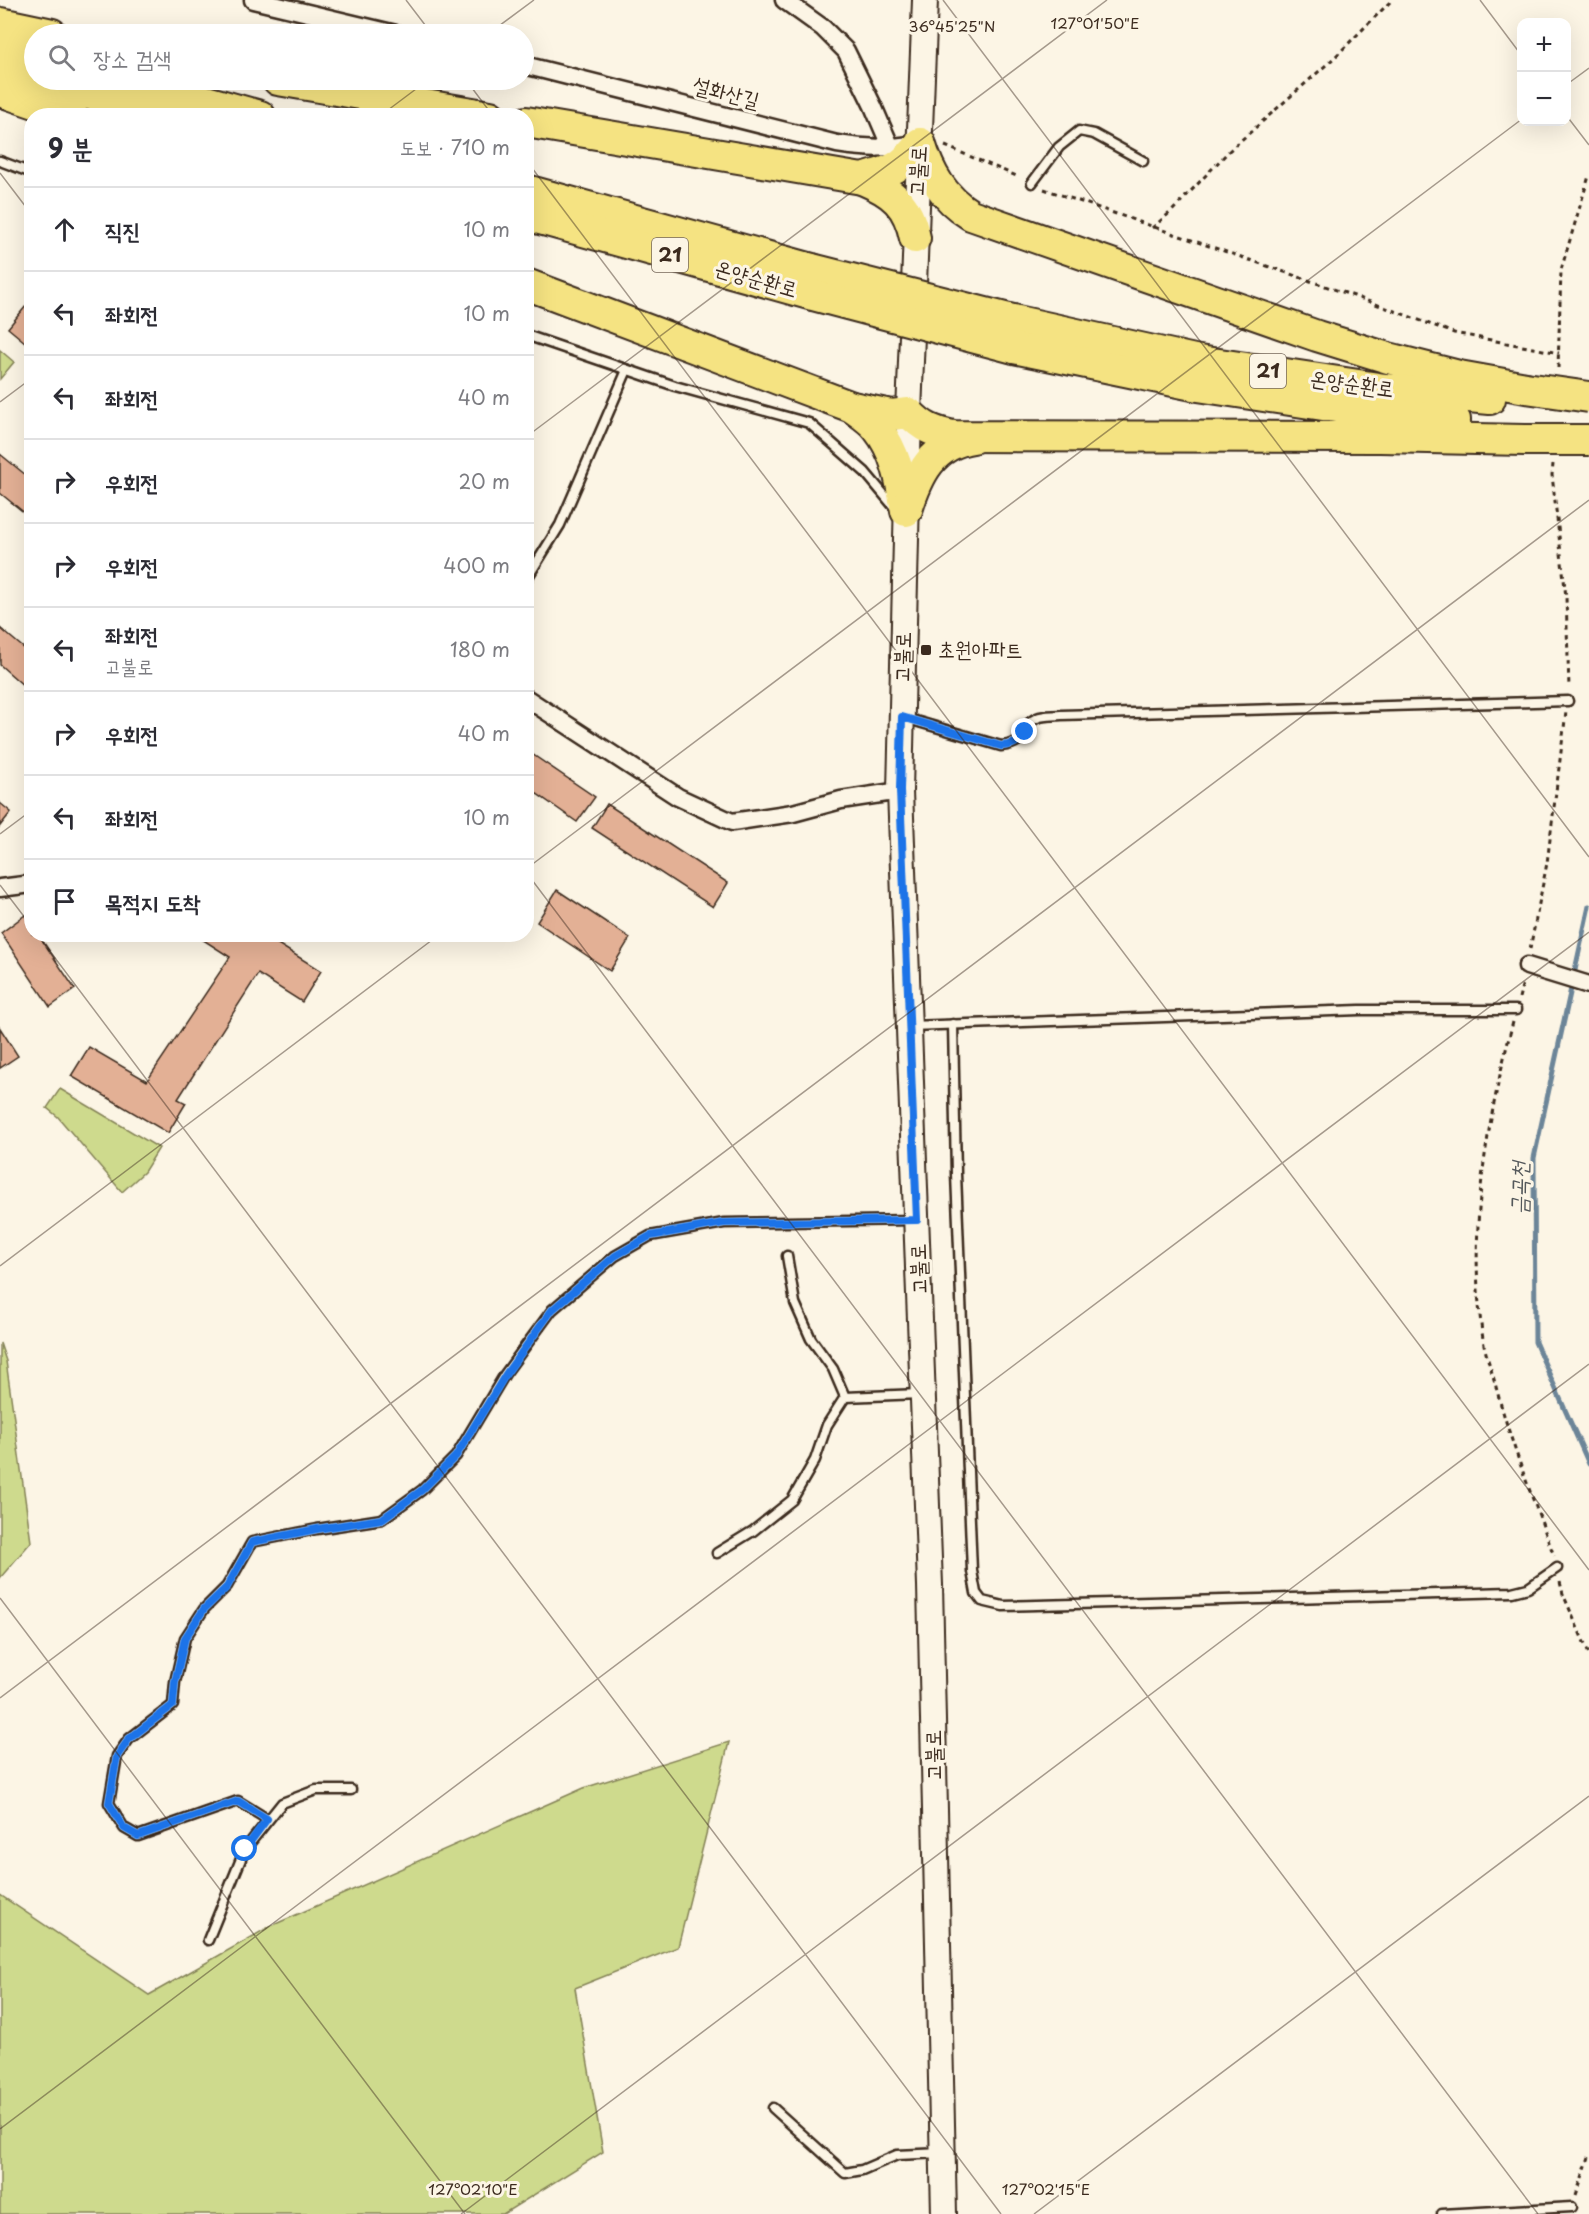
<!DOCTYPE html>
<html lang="ko">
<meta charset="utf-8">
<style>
body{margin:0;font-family:"Playpen Sans","Poor Story",sans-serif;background:#f7f7f7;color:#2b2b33}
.controls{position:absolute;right:18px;top:18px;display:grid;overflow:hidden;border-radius:12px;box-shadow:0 6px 24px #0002}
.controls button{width:54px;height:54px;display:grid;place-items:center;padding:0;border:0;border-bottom:2px solid #e1e1e2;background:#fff;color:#2b2b33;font:30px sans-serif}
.stop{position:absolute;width:18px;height:18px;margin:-14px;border:4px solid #1a73e8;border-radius:50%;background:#fff}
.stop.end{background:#1a73e8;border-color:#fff;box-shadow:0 2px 6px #0008}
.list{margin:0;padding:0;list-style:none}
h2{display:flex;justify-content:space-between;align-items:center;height:78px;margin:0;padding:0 24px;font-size:26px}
h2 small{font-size:20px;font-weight:400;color:#7c7c81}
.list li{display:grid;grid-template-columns:39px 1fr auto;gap:18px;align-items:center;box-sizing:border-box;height:84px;padding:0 24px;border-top:2px solid #e1e1e2}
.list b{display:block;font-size:22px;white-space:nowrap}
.list p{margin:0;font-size:20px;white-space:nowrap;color:#7c7c81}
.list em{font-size:20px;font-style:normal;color:#7c7c81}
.icon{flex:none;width:33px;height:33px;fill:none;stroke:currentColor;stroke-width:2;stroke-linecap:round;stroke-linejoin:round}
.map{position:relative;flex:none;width:1589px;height:2214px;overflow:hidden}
.search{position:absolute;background:#fff;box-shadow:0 6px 24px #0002;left:24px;top:24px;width:510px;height:66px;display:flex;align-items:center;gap:15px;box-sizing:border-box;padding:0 21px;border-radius:33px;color:#7c7c81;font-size:22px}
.panel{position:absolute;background:#fff;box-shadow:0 6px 24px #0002;left:24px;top:108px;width:510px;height:834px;border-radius:24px}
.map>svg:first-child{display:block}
.green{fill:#ceda8d;stroke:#848256;stroke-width:1.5}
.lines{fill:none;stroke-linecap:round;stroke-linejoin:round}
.stream{stroke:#6c8598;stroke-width:5}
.building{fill:#e3b095;stroke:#3b2a1e;stroke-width:1.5}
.lane-casing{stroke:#3b2a1e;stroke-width:13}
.street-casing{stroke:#3b2a1e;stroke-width:21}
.secondary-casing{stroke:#3b2a1e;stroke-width:28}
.highway-casing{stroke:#3b2a1e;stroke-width:34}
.path{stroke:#3b2a1e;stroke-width:3;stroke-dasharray:4.5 4.5;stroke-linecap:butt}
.lane{stroke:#fcf5e5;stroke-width:8}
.street{stroke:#fcf5e5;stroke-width:16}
.secondary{stroke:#fcf5e5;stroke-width:24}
.highway{stroke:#f5e382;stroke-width:30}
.highway-bridge-casing{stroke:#3b2a1e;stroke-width:34;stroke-linecap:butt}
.highway-bridge{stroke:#f5e382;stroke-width:30}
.route{stroke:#1a73e8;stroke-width:8}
.ticks{fill:none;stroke:#3b2a1e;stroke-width:1.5;stroke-opacity:0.45}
.poi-dot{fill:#3b2a1e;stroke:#fcf5e5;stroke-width:2}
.labels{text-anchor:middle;stroke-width:6;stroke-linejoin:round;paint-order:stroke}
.shield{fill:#fcf5e5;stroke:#75675a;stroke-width:1.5}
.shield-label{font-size:20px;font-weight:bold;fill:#3b2a1e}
.street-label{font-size:21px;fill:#3b2a1e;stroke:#fcf5e5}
.poi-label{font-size:21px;fill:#3b2a1e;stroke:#fcf5e5;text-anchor:start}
.water-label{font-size:22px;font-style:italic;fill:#54585b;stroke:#fcf5e5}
.ticks-label{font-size:15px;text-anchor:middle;fill:#3b2a1e;stroke:#fcf5e5;stroke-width:6;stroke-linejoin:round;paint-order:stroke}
</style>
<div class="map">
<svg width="1589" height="2214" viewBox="0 0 1589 2214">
<rect width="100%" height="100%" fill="#fcf5e5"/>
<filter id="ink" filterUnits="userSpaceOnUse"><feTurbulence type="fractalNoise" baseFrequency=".0167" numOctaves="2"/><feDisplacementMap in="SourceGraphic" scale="12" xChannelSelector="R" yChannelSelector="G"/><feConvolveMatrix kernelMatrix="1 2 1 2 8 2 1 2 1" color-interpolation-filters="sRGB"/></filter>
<g filter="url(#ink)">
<!-- green -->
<g class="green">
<path d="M0,350l14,12 -14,17z"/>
<path d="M60,1089l99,59 -15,24 -22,20 -64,-75 -11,-9z"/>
<path d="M0,1343l6,18 25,181 -31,36z"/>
<path d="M729,1742l-51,205 -103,41 28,164 -100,62h-503v-319l149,100 122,-69 313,-138z"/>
</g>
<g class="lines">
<!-- stream -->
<path class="stream" d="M1589,906l-55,252 1,184 54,122"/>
</g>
<!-- building -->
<g class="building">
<path d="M26,306l6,4v38l-24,-20z"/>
<path d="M0,454l32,26v39l-32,-26z"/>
<path d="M0,628l32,27v38l-32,-28z"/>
<path d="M526,750l69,47 -18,25 -51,-36z"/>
<path d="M0,803l11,9 -11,14z"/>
<path d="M607,804l121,79 -15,24 -121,-79z"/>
<path d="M557,890l73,48 -20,33 -73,-49z"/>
<path d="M25,915l7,10v9h6l37,55 -25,18 -49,-74z"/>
<path d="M194,934h68l59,37 -19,31 -44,-28 -80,125 8,4 -18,30 -97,-57 18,-29 58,34 83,-124z"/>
<path d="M0,1028l18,28 -18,12z"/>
</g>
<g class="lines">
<!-- lane casing -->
<g class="lane-casing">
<g id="lane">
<path d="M0,161l32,12"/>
<path d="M1032,183l27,-36 20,-16 15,3 49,27"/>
<path d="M526,335l149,51 134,37 56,49 31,37"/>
<path d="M526,580l34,-55 67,-155"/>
<path d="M905,718l96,28c30,-3 17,-20 36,-28 7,-3 17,-2 24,-3l507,-14"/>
<path d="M953,1024l3,150 16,397 4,22 6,8 21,5 509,-14 16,-4 29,-20"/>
<path d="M910,1026l450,-16h156"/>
<path d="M845,1397l75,-3"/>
<path d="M717,1553l36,-22 39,-31 23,-40 12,-35 18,-28 -12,-28 -22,-30 -16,-36 -8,-47"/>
<path d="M267,1819l-29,-18 -100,35 -14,-8 -15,-25 8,-47 12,-17 44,-34 2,-23 10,-44 19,-29 23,-23 25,-44 65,-13 65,-10 40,-29 34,-34 49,-82 47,-64 63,-54 35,-20 74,-13 191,-3"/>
<path d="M208,1940l37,-91 37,-46 34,-13h35"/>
<path d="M773,2108l72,65 17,-3 35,-15 45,-2"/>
<path d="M1442,2214l130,-7"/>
</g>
</g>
<!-- street casing -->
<g class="street-casing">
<g id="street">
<path d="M253,0l143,34"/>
<path d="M784,0l39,28 23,23 27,55 18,42"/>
<path d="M524,65l313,79c33,5 50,5 83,-1"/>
<path d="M526,698l152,99 54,25 61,-9 48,-13 59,-9"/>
<path d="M0,888l32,-4"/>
<path d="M1527,966l62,19"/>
</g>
</g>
<!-- secondary casing -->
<g class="secondary-casing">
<path id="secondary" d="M925,0l-16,413 -9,378 30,794 14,629"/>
</g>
<!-- highway casing -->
<g class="highway-casing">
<g id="highway">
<path d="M0,23l52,11"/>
<path d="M0,43l34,10"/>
<path d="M0,69l34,9"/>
<path d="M39,80l129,36"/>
<path d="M130,80l130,36"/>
<path d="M278,80l212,36"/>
<path d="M0,91l73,25"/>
<path d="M526,122l336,57c31,13 46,25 53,59"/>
<path d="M920,143c9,30 23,55 51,72l346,121 71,22 71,18 67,12"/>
<path d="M862,179c30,-8 40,-11 58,-36"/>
<path d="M526,190l286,79"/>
<path d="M526,215l287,80"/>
<path d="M526,284l326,123 39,8 18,-2c14,15 25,19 44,23l427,1 145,3"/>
<path d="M1013,320l186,41 186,28 105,10"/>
<path d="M1014,348l184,38 184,28 73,6"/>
<path d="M852,407c8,6 19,13 25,21 20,25 24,53 29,83"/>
<path d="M907,510c11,-35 25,-66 66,-72"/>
</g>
</g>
<!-- path -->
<g class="path">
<path d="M945,146l74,31"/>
<path d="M1044,189l310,107 100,37 105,20"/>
<path d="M1152,228l20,-17 57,-60 105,-93 58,-58"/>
<path d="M1558,368l3,-98 28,-94"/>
<path d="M1553,464l-1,11 14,122 3,91"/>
<path d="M1530,949l17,-86 19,-151"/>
<path d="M1519,998l4,-16"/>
<path d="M1513,1022c-27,103 -46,211 -30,317 2,14 8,29 12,44 15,59 38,115 59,173"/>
<path d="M1560,1582l3,12 26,60"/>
<path d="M1576,2195l13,-38"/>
</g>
<!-- lane -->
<use href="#lane" class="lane"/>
<!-- street -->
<use href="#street" class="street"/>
<!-- secondary -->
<use href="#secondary" class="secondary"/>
<!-- highway -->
<use href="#highway" class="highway"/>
<!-- highway-bridge casing -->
<g class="highway-bridge-casing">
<g id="highway-bridge">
<path d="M812,269l201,51"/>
<path d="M813,295l201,53"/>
<path d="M1526,388l63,9"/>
<path d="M1525,440h64"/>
</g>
</g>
<!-- highway-bridge -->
<use href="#highway-bridge" class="highway-bridge"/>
</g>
</g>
<g class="lines" filter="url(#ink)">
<!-- route -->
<path class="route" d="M245,1849l22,-30 -29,-18 -100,35 -14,-8 -15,-25 8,-47 12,-17 44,-34 2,-23 10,-44 19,-29 23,-22 25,-45 65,-13 65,-10 40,-29 34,-34 50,-82 46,-64 63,-54 35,-20 74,-13 193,-3 -17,-430 2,-73 99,29c13,-1 17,-3 24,-14"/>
</g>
<!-- ticks -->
<path class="ticks" d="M406,0l26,34M943,0l646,857M1480,0l42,56M488,34l46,-34M466,80l27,36M1566,85l23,-17M1566,115l23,30M380,116l48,-36M526,160l1063,1410M0,173l32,42M0,402l32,-24M526,437l581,-437M0,834l32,-24M526,869l996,-750M526,872l1012,1342M0,885l32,42M37,934l964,1280M0,1266l440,-332M0,1598l465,616M0,1698l1589,-1198M0,2129l1589,-1197M461,2214l1128,-850M1034,2214l555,-418"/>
<!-- markers -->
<rect class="poi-dot" x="920" y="644" width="12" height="12" rx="3"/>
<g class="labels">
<!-- shield labels -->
<g class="shield">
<rect x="652" y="238" width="36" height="34" rx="4.5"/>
<rect x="1250" y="354" width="36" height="34" rx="4.5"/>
</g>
<g class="shield-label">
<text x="670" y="262">21</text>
<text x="1268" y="378">21</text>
</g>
<!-- street labels -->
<g class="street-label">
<text transform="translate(726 93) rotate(14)" y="7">설화산길</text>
<text transform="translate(918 171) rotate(-87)" y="7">고불로</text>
<text transform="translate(756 279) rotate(16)" y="7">온양순환로</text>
<text transform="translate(1352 384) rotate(8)" y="7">온양순환로</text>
<text transform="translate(903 657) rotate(-89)" y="7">고불로</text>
<text transform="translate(919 1269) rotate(-92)" y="7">고불로</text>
<text transform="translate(934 1755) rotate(-91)" y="7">고불로</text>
</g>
<!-- poi labels -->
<g class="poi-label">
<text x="938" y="657">초원아파트</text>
</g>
<!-- water labels -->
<g class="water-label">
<text transform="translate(1519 1188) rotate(-89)" y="8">금곡천</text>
</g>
</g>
<g class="ticks-label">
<text x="1095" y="29">127°01'50"E</text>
<text x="952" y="32">36°45'25"N</text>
<text x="473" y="2195">127°02'10"E</text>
<text x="1046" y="2195">127°02'15"E</text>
</g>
</svg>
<div class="controls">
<button>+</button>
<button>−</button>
</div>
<div class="stop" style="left:245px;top:1849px"></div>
<div class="stop end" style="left:1025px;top:732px"></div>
<div class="search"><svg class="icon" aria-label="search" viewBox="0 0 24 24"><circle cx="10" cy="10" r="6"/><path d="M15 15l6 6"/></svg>장소 검색</div>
<section class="panel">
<h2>9 분<small>도보 · 710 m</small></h2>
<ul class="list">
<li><svg class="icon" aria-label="ahead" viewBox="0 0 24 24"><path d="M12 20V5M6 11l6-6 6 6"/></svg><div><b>직진</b></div><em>10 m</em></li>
<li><svg class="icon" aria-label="left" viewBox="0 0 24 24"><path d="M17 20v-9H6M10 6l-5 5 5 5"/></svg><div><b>좌회전</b></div><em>10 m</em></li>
<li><svg class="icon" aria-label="left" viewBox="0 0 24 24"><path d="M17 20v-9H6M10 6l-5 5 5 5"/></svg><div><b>좌회전</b></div><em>40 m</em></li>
<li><svg class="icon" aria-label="right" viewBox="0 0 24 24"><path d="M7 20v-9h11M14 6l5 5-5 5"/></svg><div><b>우회전</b></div><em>20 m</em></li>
<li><svg class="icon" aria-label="right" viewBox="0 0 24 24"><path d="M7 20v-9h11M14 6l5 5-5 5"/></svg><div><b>우회전</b></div><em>400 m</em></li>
<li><svg class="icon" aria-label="left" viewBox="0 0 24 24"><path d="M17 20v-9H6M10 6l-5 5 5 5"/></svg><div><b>좌회전</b><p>고불로</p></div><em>180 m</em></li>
<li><svg class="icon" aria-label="right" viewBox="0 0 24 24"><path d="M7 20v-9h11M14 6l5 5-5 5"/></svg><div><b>우회전</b></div><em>40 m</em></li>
<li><svg class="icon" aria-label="left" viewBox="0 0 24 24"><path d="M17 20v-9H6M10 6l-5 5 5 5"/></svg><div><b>좌회전</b></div><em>10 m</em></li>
<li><svg class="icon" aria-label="arrive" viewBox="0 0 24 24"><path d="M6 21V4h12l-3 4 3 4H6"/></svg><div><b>목적지 도착</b></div></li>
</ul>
</section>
</div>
